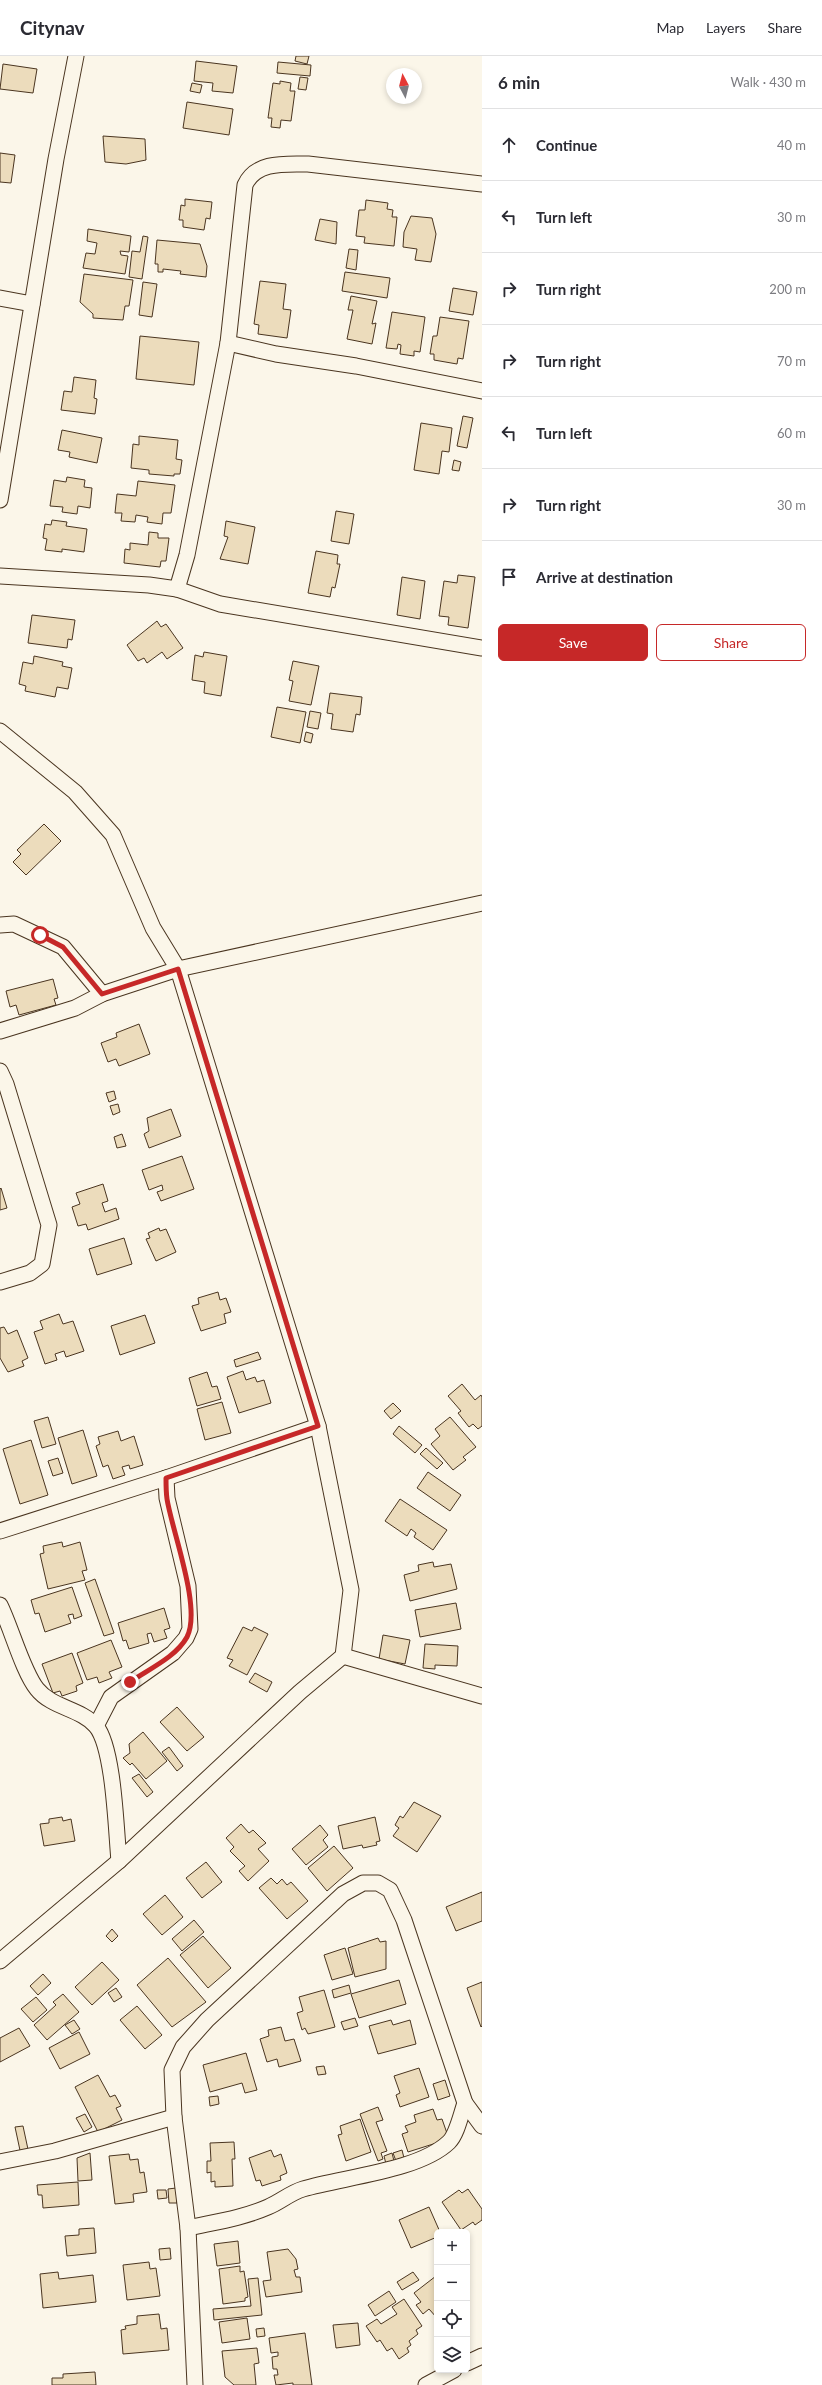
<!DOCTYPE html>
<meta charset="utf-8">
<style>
body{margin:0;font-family:Lato,sans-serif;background:#f7f7f7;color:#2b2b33}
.controls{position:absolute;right:12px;bottom:12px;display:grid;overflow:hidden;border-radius:6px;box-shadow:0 2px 6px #0003}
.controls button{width:36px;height:36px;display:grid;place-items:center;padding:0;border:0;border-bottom:1px solid #e1e1e2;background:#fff;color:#2b2b33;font:20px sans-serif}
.compass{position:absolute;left:386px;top:12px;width:36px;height:36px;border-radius:50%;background:#fff;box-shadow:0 2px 6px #0003;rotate:353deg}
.stop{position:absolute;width:12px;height:12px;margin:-9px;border:3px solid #c62828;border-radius:50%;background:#fff}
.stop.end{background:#c62828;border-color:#fff;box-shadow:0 1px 4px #0008}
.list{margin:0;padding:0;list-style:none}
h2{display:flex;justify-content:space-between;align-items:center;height:52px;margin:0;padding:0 16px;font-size:17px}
h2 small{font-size:13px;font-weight:400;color:#7c7c81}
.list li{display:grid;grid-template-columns:26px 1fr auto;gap:12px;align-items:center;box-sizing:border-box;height:72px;padding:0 16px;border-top:1px solid #e1e1e2}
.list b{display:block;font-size:15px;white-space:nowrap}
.list em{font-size:13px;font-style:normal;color:#7c7c81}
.actions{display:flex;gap:8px;padding:12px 16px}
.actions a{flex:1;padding:9px 0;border:1px solid #c62828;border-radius:6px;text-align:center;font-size:14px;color:#c62828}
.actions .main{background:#c62828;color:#fff}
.icon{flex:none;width:22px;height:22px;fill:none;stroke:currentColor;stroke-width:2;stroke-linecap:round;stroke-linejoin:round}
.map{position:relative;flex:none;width:482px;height:2329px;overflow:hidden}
header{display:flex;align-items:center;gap:24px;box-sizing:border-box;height:56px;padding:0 20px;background:#fff;border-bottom:1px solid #e1e1e2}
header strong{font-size:19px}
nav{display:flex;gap:22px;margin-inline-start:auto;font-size:14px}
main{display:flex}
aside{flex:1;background:#fff}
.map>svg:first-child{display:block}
.building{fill:#ecdcbc;stroke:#4a3520}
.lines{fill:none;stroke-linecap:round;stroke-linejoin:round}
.street-casing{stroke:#4a3520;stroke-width:17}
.street{stroke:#fbf6e9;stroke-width:15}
.route{stroke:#c62828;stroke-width:5}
</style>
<header>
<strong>Citynav</strong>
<nav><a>Map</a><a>Layers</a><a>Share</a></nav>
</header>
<main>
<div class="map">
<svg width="482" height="2329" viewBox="0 0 482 2329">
<rect width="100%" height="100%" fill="#fbf6e9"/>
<!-- building -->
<g class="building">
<path d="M296,0h13l-2,8 -12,-3z"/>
<path d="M196,5l41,5 -4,27 -21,-2 1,-8 -19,-2z"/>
<path d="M278,6l33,3 -1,11 -33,-3z"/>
<path d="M3,8l34,5 -4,24 -33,-4z"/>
<path d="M300,21l8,1 -2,12 -8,-1z"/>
<path d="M280,25l11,2 -1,8h5l-4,30 -10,-1 -1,8 -9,-1 1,-9h-4l5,-35 7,1z"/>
<path d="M192,27l10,2 -2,8 -10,-2z"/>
<path d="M187,46l46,7 -4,26 -46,-7z"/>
<path d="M103,80l42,3 1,21 -20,4 -21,-2z"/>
<path d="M0,97l15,2 -4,28 -11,-1z"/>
<path d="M185,143l27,3 -2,17 -4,-1 -2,12 -21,-3v-7h-4l2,-15 4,1z"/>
<path d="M366,144l22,3 -1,6 6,1 -1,7h5l-3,29 -30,-3 1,-6 -9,-1 3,-26h6z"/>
<path d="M411,160l21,2 4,16 -5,28 -16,-2 2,-11 -14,-2 1,-15z"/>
<path d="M320,163l17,3 -1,22 -21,-4z"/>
<path d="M88,173l43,7 -2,16 -9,-1 1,4 7,1 -3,18 -42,-6 3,-15 9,1 2,-11 -10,-2z"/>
<path d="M143,180l5,1 -6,42 -13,-2 3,-26 8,1z"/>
<path d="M157,184l43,4 7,22 -1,11 -26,-3 1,-3 -18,-2v3h-5v-8h-3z"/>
<path d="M349,193l9,1 -2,20 -10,-2z"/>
<path d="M345,216l45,6 -3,20 -45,-7z"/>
<path d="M84,218l49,6 -4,26h-4l-2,14 -30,-2v-4l-13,-12z"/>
<path d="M260,225l26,3 -3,25 8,1 -4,28 -29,-4 1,-9 -5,-1z"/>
<path d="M143,226l14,2 -5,33 -13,-2z"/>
<path d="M453,232l24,4 -4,23 -24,-4z"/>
<path d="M351,240l26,5 -5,23 4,-1 -4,21 -25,-5 6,-29h-5z"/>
<path d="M392,256l33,5 -5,35 -6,-1v5l-14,-2 1,-9 -3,-1 -1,5 -11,-1z"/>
<path d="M440,261l29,4 -6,38 -5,-1 -1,6 -23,-4v-6h-4l3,-18h4z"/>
<path d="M140,280l59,6 -5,43 -58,-6z"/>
<path d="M74,321l22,3 -2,18 3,1 -2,15 -34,-4 3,-19 8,1z"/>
<path d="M463,360l10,2 -6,30 -10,-2z"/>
<path d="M421,367l31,5 -3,24 -7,-1 -3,23 -25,-4z"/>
<path d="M62,374l40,8 -5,25 -28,-6 1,-5 -12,-2z"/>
<path d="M139,380l39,4 -2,19 6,1 -2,14h-6v2l-25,-2v-4l-18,-2 2,-24 6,1z"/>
<path d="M454,404l7,2 -2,9 -7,-1z"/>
<path d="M67,421l18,3 -1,7 8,1 -2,20 -12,-2 -1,8 -15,-2 1,-5 -13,-1 4,-26 12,2z"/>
<path d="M138,425l37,4 -4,28h-8l-1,11 -15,-2 1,-5 -12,-2 -1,7 -14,-1 1,-8h-7l2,-19 19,2z"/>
<path d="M336,455l18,3 -5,30 -18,-3z"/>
<path d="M52,464l15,2 -1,4 21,3 -3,23 -22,-3v3l-17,-2 2,-11 -4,-1 2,-14 6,1z"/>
<path d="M226,465l29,6 -7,37 -28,-5 8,-22 -4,-1z"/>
<path d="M149,476l9,1v5h11l-3,23h-5l-1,6 -36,-4 1,-14 5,1v-7l18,2z"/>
<path d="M316,495l22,4 -1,9h3l-5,24 -3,-1 -2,10 -22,-4z"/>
<path d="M458,519l17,2 -7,51 -20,-3 1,-8 -10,-1 5,-35 13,2z"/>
<path d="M402,521l23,4 -5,38 -23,-4z"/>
<path d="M32,559l43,5 -3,20 -4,-1 -1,9 -39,-5z"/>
<path d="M157,565l4,6 5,-3 17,24 -16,11 -5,-7 -15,11 -3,-5 -6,3 -11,-16z"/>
<path d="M204,596l23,4 -6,40 -17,-3 1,-11 -13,-2 3,-25 8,2z"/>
<path d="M34,600l29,6 -1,4 10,2 -4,21 -11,-2 -2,10 -30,-6 1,-5 -7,-2 4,-22 10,2z"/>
<path d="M293,605l26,5 -8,39 -22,-4 4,-20 -4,-1z"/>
<path d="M330,637l32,4 -2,18 -4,-1 -3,18 -22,-3 2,-15 -6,-1z"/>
<path d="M277,651l29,5 -6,31 -29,-6z"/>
<path d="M310,655l11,2 -3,16 -11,-2z"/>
<path d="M306,676l7,2 -2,9 -7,-2z"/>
<path d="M44,768l17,17 -35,34 -13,-13 8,-8 -4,-4z"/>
<path d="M53,923l5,19 -4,1 2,6 -37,10 -3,-10 -6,2 -4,-16z"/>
<path d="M139,968l11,30 -31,12 -3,-7 -8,3 -7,-19 16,-6 -1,-4z"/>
<path d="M114,1035l2,8 -7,3 -3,-9z"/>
<path d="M118,1048l2,8 -7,3 -3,-9z"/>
<path d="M171,1053l10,27 -32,12 -5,-14 5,-3 -2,-13z"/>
<path d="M122,1078l4,12 -9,2 -3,-11z"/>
<path d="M182,1100l12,33 -33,12 -4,-9 6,-2 -1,-5 -13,5 -7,-20z"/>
<path d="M103,1128l5,17 -6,2 3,9 11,-4 3,11 -31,11 -2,-6 -8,2 -6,-19 8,-3 -4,-11z"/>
<path d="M1,1132l6,20 -7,2v-21z"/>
<path d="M159,1172l1,3 6,-2 10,23 -20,9 -10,-22 4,-1 -2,-5z"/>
<path d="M124,1182l8,26 -35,11 -8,-26z"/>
<path d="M218,1236l2,8 6,-2 5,14 -7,2 2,9 -25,8 -9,-25 7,-2 -1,-6z"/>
<path d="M59,1258l4,10 10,-3 11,30 -18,6 -2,-6 -9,3 2,6 -12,4 -11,-32 9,-3 -3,-8z"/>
<path d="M145,1259l10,28 -35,12 -9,-29z"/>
<path d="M4,1271l4,7 9,-4 11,28 -6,3 2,5 -16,6 -8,-14v-30z"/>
<path d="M258,1296l3,7 -25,8 -2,-7z"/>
<path d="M243,1315l3,9 9,-3 2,5 7,-2 7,23 -32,10 -12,-36z"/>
<path d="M207,1316l5,15 5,-1 4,13 -24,7 -8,-28z"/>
<path d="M462,1328l13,16 6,-5 1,2v29l-4,3 -5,-5 -4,3 -11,-14 3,-2 -13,-15z"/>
<path d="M222,1346l9,31 -26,7 -8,-31z"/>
<path d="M393,1347l8,8 -10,8 -7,-8z"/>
<path d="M48,1361l8,27 -14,4 -8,-27z"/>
<path d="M450,1361l26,30 -13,10 3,3 -13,10 -22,-26 9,-8 -5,-7z"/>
<path d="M399,1370l23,19 -7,8 -22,-19z"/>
<path d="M83,1374l14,46 -25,8 -14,-46z"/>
<path d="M118,1375l3,10 13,-5 9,29 -13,4 -1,-4 -7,2 3,8 -12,4 -5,-14 -5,2 -7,-21 4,-2 -2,-7z"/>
<path d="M31,1384l17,55 -28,9 -17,-55z"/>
<path d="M426,1392l17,15 -6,6 -17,-15z"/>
<path d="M58,1402l5,15 -10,3 -5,-15z"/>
<path d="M428,1416l33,23 -11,16 -33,-23z"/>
<path d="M400,1443l47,31 -14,20 -19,-13 2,-4 -5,-4 -4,7 -22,-15z"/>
<path d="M62,1486l1,5 17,-5 7,28 -5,1 3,9 -37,9 -8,-35 4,-1 -1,-7z"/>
<path d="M433,1506l1,5 17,-3 6,25 -47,12 -6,-26 15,-4 -1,-6z"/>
<path d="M95,1523l19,54 -10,3 -19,-53z"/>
<path d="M72,1531l10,29 -8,3 -1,-5 -5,1 3,8 -26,9 -6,-19 -4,1 -4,-14z"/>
<path d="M456,1547l5,26 -41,8 -5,-27z"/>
<path d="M164,1552l6,20 -6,2 3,8 -13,4 -3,-9 -4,1 2,9 -20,6 -3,-9 -3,1 -5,-18z"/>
<path d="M243,1571l9,4 2,-4 14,7 -21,41 -18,-9 4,-6 -6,-2z"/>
<path d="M383,1579l27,5 -5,24 -26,-5z"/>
<path d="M111,1584l11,27 -13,5 3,6 -13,5 -2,-6 -10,3 -10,-27z"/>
<path d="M425,1588l33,2 -1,20 -22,-1v4l-12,-1z"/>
<path d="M72,1597l11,30 -7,3 1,5 -15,5 -2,-5 -7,2 -11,-29z"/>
<path d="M255,1617l17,9 -5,10 -18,-10z"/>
<path d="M177,1651l27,30 -17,14 -27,-29z"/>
<path d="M143,1676l24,29 -21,18 -14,-16 -2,2 -7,-7 7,-5 -1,-9z"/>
<path d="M169,1691l14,19 -6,5 -15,-19z"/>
<path d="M139,1718l14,18 -6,5 -15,-19z"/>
<path d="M414,1746l27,14 -24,36 -24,-16 6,-8 -4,-3 5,-9 3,2z"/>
<path d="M62,1761l1,4 8,-2 4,22 -31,5 -4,-22 9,-1v-4z"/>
<path d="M375,1761l5,24 -4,1 1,3 -14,3 -1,-3 -19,4 -5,-23z"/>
<path d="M241,1768l8,9 4,-3 13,13 -8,6 11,12 -21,20 -9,-10 6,-5 -15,-15 4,-4 -8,-9z"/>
<path d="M320,1769l8,10 -5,5 5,7 -22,18 -14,-16z"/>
<path d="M334,1790l19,22 -26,23 -19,-23z"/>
<path d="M206,1806l16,20 -20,16 -16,-20z"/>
<path d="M271,1822l6,6 5,-5 5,6 4,-3 17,19 -21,18 -28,-31z"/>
<path d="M482,1836v29l-26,10 -10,-24z"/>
<path d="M165,1839l18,22 -21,18 -19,-21z"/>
<path d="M194,1864l10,12 -22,19 -10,-12z"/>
<path d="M112,1873l6,7 -6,6 -6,-6z"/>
<path d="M203,1880l28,32 -23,20 -28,-33z"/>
<path d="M378,1882l2,4 6,-1v28l-31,8 -7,-29z"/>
<path d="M345,1892l8,26 -21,6 -8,-25z"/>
<path d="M168,1902l38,44 -34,25 -35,-42z"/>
<path d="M102,1906l17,18 -27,25 -17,-18z"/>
<path d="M43,1918l8,9 -13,12 -8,-9z"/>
<path d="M399,1924l7,24 -47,14 -8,-24z"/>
<path d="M482,1926v44l-1,1 -14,-39z"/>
<path d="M349,1929l2,8 -17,5 -2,-8z"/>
<path d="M116,1932l6,9 -8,5 -6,-9z"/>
<path d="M324,1934l11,37 -27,7 -3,-6 -3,2 -5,-17 6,-2 -4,-14z"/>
<path d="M63,1938l16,18 -32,28 -13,-15 22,-20 -3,-3z"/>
<path d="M36,1941l11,13 -14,12 -12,-13z"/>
<path d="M137,1950l25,29 -17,14 -25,-29z"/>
<path d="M355,1962l3,8 -14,4 -3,-8z"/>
<path d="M74,1964l6,9 -8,5 -7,-9z"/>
<path d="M391,1964l2,5 17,-5 6,24 -38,10 -9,-28z"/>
<path d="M281,1971l4,14 9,-2 7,22 -22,6 -2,-8 -10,3 -7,-23 9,-3 -1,-6z"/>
<path d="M19,1972l11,18 -30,16v-24z"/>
<path d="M79,1976l11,22 -30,15 -11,-21z"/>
<path d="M246,1997l11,37 -12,3 -3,-10 -32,9 -7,-27z"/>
<path d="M324,2010l2,8 -8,1 -2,-8z"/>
<path d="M419,2012l10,29 -29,10 -4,-12 4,-2 -6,-17z"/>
<path d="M98,2019l12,22 5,-2 6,11 -5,2 6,12 -24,12 -23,-45z"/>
<path d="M445,2024l5,16 -12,4 -5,-16z"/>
<path d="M218,2040l1,8 -9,2 -1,-9z"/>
<path d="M378,2051l5,13 -7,2 11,29 -6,2 2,6 -5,2 -18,-47z"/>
<path d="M433,2053l4,11 5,-1 7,20 -41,13 -6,-18 6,-2 -3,-6 11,-4 -2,-7z"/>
<path d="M85,2058l7,13 -8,5 -8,-14z"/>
<path d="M360,2063l11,33 -25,9 -8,-26 4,-1 -2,-8z"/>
<path d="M23,2070l6,28 -8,1 -6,-28z"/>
<path d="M234,2086l1,17h-3l1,27 -18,1v-6l-4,1v-10l-4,1v-12h4l-1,-18z"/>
<path d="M271,2094l3,7 7,-3 6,19 -7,3 1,4 -19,6 -2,-6 -4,1 -7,-23z"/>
<path d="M402,2094l2,8 -8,3 -3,-8z"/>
<path d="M90,2097l2,27 -14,1 -1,-23z"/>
<path d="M392,2097l2,8 -8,3 -2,-8z"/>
<path d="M129,2098l1,6 8,-1 2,14 4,-1 3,20 -14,2 1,8 -19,2 -6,-48z"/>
<path d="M78,2126l1,23 -36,3 -1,-13h-4l-1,-10z"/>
<path d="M176,2132l1,15h-8l-1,-14z"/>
<path d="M468,2133l14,20v11l-7,5 -2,-3 -12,8 -19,-28 17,-12 3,3z"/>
<path d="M157,2134h9l1,8 -9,1z"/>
<path d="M429,2151l11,25h-3v5l-26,11 -12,-28z"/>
<path d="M94,2172l2,25 -29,3 -2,-20 14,-1v-6z"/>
<path d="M238,2185l2,22 -23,3 -3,-22z"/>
<path d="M170,2192l1,11 -11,1 -1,-11z"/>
<path d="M288,2193l8,10 2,10 -4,1 2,7h4l2,15 -36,5 -3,-16 8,-1 -4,-28z"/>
<path d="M149,2206l1,7 6,-1 4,28 -33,4 -4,-35z"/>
<path d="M240,2210v6l4,-1 4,26 -3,1v3l-22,3 -4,-35z"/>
<path d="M58,2216l1,7 34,-4 3,27 -53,6 -3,-34z"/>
<path d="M413,2216l6,8 -17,10 -5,-8z"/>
<path d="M436,2220l1,2v40l-8,-9 -6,5 -7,-9 5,-3 -7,-9z"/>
<path d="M258,2222l4,37 -48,5 -1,-11 38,-3 -3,-27z"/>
<path d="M389,2235l7,11 -21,14 -7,-11z"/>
<path d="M404,2243l18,27 -6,4 2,4 -9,7 2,4 -4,3 2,4 -10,7 -7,-11 -5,3 -7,-11 -3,2 -11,-16 11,-7 4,5 16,-10 -5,-7z"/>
<path d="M159,2258l2,15 6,-1 2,22 -46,4 -2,-24 5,-1 -1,-3 12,-2v-8z"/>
<path d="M247,2262l3,21 -28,4 -3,-21z"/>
<path d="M358,2267l2,22 -24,3 -3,-23z"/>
<path d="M264,2272l1,8 -8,1 -1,-8z"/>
<path d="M305,2277l7,52h-19v-2l-17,2 -2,-10h4l-1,-6h-4l-1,-12 6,-1v-4l-7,1 -2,-15z"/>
<path d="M257,2292l2,15 -5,1 2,21h-22l-9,-8 -3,-26z"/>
<path d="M95,2316l1,13h-44v-7h11v-4z"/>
</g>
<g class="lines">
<!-- street casing -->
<g class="street-casing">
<g id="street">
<path d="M0,242l32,6"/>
<path d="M228,287l48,11 80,12 126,25"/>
<path d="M0,444l56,-341 20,-103"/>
<path d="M0,520l149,9 28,4 43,15 262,44"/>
<path d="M177,533l10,-34 41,-212 17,-158c11,-24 40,-21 63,-21l174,20"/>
<path d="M0,675l75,61 38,43 40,93 25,41 140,457 33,164 -8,66 -43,36 -181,169 -119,100"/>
<path d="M0,869l14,-1 49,23 39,47"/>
<path d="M0,975l75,-23 27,-14 76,-25 304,-66"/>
<path d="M0,1015l6,13 43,141 -7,39 -12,9 -30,9"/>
<path d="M0,1475l166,-53 152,-52"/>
<path d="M0,1549c11,22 23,67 37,84 15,19 43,19 59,37 18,22 20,104 23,135"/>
<path d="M343,1600l139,40"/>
<path d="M96,1670l15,-29 62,-44 13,-15 4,-9 -2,-43 -21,-88 -1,-20"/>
<path d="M0,2106l55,-11 119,-34"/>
<path d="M188,2172c27,-6 55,-10 80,-21 12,-5 22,-14 35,-18 40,-12 116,-18 146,-47 8,-8 12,-28 16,-39"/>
<path d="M467,2307l15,-7"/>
<path d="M195,2329l-7,-157 -14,-111 -2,-47 11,-23 24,-27 136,-126 20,-11h15l12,7 14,30 61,183 17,23"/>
<path d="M426,2329l28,-15"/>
</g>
</g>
<!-- street -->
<use href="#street" class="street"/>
</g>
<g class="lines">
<!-- route -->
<path class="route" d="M40,879l23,12 39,47 76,-25 140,457 -152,52c0,7 0,14 1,21 5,32 35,109 20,138 -11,20 -38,32 -57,45"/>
</g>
</svg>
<div class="controls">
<button>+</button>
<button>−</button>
<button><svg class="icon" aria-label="locate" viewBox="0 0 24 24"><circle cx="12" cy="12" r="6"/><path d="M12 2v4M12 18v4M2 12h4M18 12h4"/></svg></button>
<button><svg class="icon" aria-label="layers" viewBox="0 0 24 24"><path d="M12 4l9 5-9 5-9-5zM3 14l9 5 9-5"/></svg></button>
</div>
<svg class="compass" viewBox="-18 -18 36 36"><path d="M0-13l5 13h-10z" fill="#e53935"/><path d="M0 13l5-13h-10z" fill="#7c7c81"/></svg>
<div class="stop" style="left:40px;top:879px"></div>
<div class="stop end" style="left:130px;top:1626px"></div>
</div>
<aside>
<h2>6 min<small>Walk · 430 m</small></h2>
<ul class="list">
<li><svg class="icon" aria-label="ahead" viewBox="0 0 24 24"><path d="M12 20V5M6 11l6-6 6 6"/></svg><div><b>Continue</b></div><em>40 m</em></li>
<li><svg class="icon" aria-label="left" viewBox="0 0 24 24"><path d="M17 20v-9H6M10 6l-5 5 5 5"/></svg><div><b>Turn left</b></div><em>30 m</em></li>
<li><svg class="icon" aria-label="right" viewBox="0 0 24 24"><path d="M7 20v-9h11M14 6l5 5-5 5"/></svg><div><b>Turn right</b></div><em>200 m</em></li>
<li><svg class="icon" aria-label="right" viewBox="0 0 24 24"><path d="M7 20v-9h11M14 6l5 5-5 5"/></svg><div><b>Turn right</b></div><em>70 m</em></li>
<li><svg class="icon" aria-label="left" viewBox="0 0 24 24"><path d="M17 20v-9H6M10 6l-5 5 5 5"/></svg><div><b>Turn left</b></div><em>60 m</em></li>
<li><svg class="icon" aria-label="right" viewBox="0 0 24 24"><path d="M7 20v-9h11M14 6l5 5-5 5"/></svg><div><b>Turn right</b></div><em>30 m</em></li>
<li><svg class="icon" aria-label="arrive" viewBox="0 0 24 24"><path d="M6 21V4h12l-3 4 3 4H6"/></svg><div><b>Arrive at destination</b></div></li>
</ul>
<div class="actions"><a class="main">Save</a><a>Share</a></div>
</aside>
</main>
